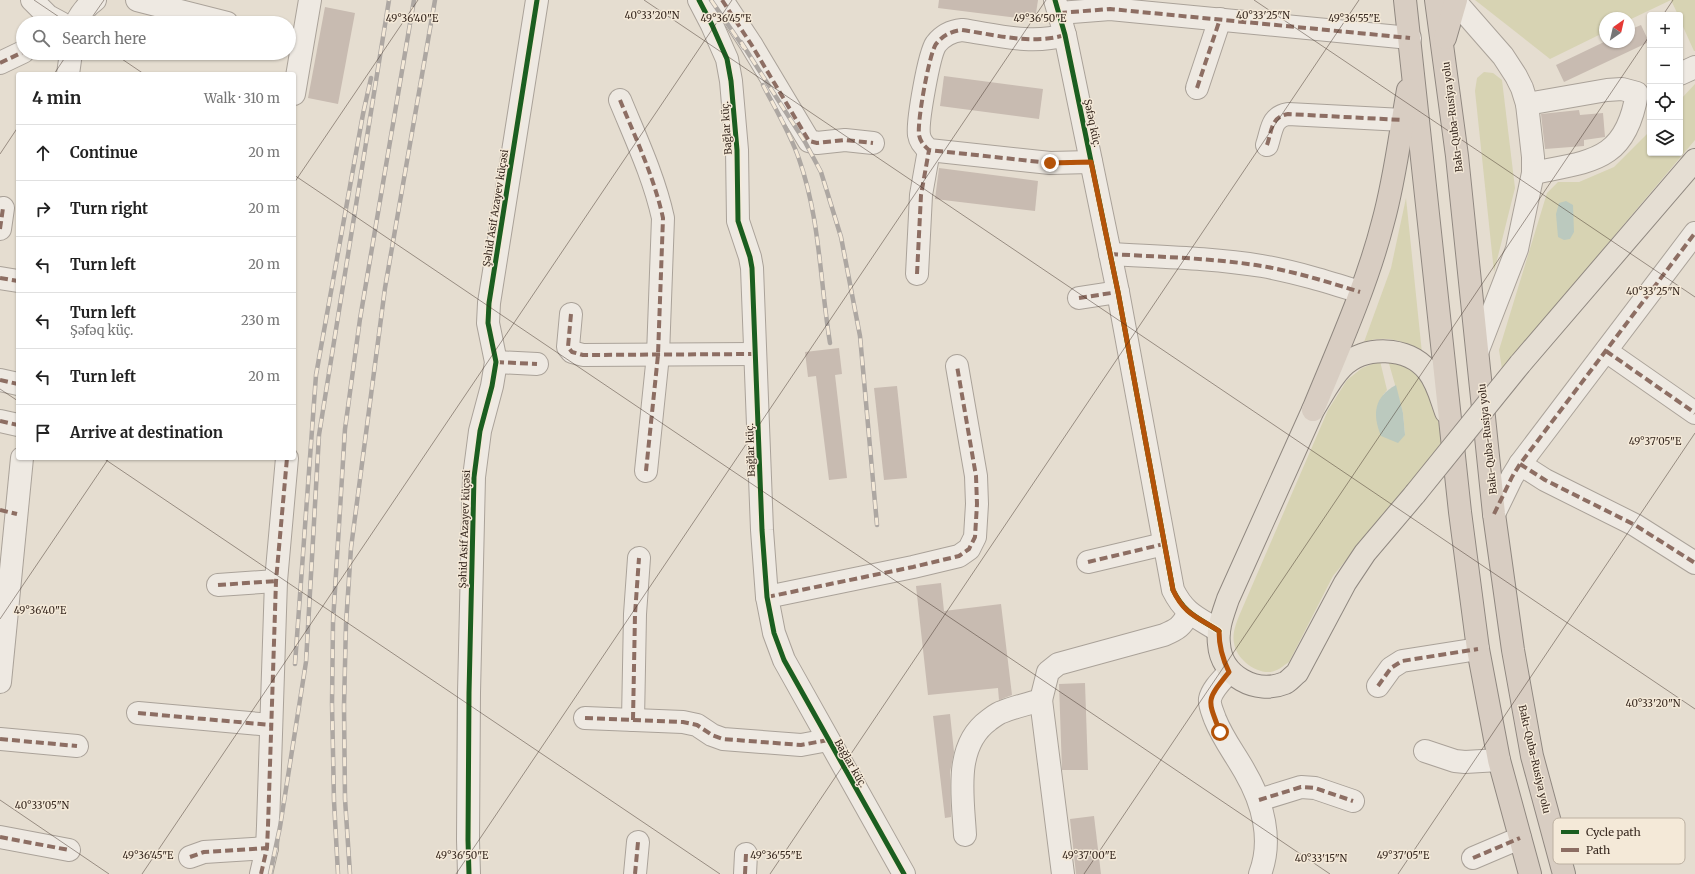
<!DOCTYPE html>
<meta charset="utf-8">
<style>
body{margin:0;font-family:Merriweather,serif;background:#f6f6f6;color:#222}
.controls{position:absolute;right:12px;top:12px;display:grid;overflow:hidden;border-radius:4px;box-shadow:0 1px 3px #0004}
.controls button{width:36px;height:36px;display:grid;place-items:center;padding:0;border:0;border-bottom:1px solid #e0e0e0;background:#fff;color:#222;font:20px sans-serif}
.compass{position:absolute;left:1599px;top:12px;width:36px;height:36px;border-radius:50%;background:#fff;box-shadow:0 1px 3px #0004;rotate:34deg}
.stop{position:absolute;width:12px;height:12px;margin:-9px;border:3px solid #b45309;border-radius:50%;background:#fff}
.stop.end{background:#b45309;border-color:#fff;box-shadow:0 1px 4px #0008}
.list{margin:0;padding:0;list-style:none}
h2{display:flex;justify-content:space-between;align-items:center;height:52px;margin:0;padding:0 16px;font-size:17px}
h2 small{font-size:13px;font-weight:400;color:#767676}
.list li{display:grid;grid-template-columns:26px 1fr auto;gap:12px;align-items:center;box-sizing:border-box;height:56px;padding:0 16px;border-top:1px solid #e0e0e0}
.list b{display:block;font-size:15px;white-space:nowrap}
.list p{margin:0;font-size:13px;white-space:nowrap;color:#767676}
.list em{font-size:13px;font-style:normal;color:#767676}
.icon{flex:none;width:22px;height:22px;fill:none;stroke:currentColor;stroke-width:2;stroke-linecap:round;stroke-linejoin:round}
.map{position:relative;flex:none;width:1695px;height:874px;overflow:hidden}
.search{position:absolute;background:#fff;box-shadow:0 1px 3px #0004;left:16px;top:16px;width:280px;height:44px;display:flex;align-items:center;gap:10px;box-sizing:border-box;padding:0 14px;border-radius:22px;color:#767676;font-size:15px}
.panel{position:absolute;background:#fff;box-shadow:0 1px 3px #0004;left:16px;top:72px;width:280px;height:388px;border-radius:4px}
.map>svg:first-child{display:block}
.green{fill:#d7d3b3}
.water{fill:#bbc9be}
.building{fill:#c8bbb1}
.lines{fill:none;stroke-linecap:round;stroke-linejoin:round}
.minor-casing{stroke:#aaa299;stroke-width:24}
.major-casing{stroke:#908880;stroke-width:24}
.highway-casing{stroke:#908880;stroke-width:24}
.minor{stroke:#eee9e2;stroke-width:22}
.major{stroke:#e5ded3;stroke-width:22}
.highway{stroke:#d8cdc2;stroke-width:22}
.rail-casing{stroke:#ada7a2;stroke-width:4.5}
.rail{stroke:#f4e9d8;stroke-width:3;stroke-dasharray:9;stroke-linecap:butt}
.major-bridge-casing{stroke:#908880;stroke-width:24;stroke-linecap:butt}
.major-bridge{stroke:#e5ded3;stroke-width:22}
.quiet{stroke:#8d6e63;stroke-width:4;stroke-dasharray:8 4;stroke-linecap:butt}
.cycleway-casing{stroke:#f4e9d8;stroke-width:8}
.cycleway{stroke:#1b5e20;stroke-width:5}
.route{stroke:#b45309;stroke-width:5}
.ticks{fill:none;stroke:#392a21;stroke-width:1;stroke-opacity:0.45}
.labels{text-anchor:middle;stroke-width:3;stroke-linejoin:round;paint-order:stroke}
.street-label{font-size:10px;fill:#392a21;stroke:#f4e9d8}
.key{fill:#f4e9d8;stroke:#bcb0a1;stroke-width:1}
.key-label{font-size:11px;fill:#392a21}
.ticks-label{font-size:10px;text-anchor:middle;fill:#392a21;stroke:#f4e9d8;stroke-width:3;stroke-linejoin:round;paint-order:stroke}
</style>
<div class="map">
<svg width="1695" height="874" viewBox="0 0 1695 874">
<rect width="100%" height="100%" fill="#e5ddd0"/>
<!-- green -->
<g class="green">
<path d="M1475,0h196l-42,20v-2h-24v14l-55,27z"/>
<path d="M1671,0h24v51h-1l-14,-31v-5h-2z"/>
<path d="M1484,72l9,1 9,7 13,108 -21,84 -19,-181 2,-13z"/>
<path d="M1695,84v56l-193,229 -3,-19 48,-157 11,-11h21l35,-15 36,-36v22h30v-53z"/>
<path d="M1406,198l16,155c-19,-13 -36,-18 -58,-11l27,-74z"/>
<path d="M1388,360c7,2 18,5 23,9 21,17 28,49 31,74l-109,133 -44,86c-6,4 -11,9 -19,10 -16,1 -34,-14 -36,-29 -2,-9 2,-19 5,-27l89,-206 19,-30 15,-12 18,-7 7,29 -4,5 22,40 -2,-22z"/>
</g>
<!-- water -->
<g class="water">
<path d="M1566,201l7,4 1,27 -4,7 -6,1 -6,-3 -2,-23 3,-11z"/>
<path d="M1396,385l7,28 2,22 -7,8 -17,-7c-9,-22 -7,-39 15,-51z"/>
</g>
<!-- building -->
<g class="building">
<path d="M939,0h99l-3,20 -97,-12z"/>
<path d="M325,7l30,6 -17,91 -30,-6z"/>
<path d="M1641,25l8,17 -85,40 -8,-17 48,-23h25v-12z"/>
<path d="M944,76l99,13 -4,30 -99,-13z"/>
<path d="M1579,110l1,5 23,-2 2,24 -21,3v6l-39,3 -4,-35z"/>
<path d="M939,168l99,13 -3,30 -100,-12z"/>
<path d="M839,348l3,26 -7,1 12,103 -18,2 -13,-104 -8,1 -3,-25z"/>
<path d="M897,386l10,92 -23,2 -10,-92z"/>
<path d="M941,583l3,28 57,-7 11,91 -13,5 -1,-12 -70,7 -12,-109z"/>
<path d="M1085,683l3,87h-26l-3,-86z"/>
<path d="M950,714l4,38 -4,20 1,45 -6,1 -12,-102z"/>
<path d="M1094,816l7,58h-25l-6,-55z"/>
</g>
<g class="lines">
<!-- minor casing -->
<g class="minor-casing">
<g id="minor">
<path d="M32,0l16,16 13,7"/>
<path d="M137,0l90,23"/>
<path d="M699,0l13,25 15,34 4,22 6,69 1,71 12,36 2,11 10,262 5,67 7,36 10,27 120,214"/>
<path d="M722,0l29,44 58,97 8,2 28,-3 28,3"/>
<path d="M1055,0l10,35 53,257 55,298c12,24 24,27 46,41"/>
<path d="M1454,0l49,56 13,20 6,12 5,16 6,53v16l-16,76 -39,101"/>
<path d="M1059,13l51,-4 300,29"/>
<path d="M76,23c5,-10 10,-17 19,-23"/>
<path d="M1065,35c-34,10 -68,0 -103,-5 -10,1 -19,5 -26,14 -7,10 -19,78 -17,91 1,6 5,11 10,15l121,13 41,-1"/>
<path d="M0,63l23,-11"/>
<path d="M68,74l3,-21"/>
<path d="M1680,74l15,-7"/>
<path d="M1197,88l23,-69"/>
<path d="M294,94l16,-94"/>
<path d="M620,100c16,39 34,77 43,118l-5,137 -12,116"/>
<path d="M1527,104l80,-14 15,-1 15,4c-11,69 -46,68 -104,80"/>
<path d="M1267,145c5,-15 4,-28 21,-31l115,6"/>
<path d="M0,229l3,-21"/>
<path d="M1110,254c51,3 102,4 152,12 34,6 66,16 98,26"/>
<path d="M917,274l4,-79 8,-45"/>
<path d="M0,278l18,3"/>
<path d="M1079,298l39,-6"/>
<path d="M571,314l-3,33 4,5 11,3 172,-1"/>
<path d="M1606,351l89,62"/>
<path d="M496,362l41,2"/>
<path d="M0,380l18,4"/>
<path d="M0,421l18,4"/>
<path d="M1520,464l25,16 90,45 60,38"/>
<path d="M1494,514l18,-37 8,-13 175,-231"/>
<path d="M1088,562l76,-18"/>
<path d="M218,585l58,-4"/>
<path d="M767,597l146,-30 46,-11 10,-7 6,-12 2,-33 -1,-28 -19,-110"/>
<path d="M1229,672c-6,7 -17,17 -19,27 -1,6 3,14 5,20 8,20 20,35 30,53 18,31 28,68 15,102"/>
<path d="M0,682l22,-224"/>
<path d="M1378,686l13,-18 11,-7 76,-12"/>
<path d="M1041,700l22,174"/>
<path d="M138,713l133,12"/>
<path d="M585,718l98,4 14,3 15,10 11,4 78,6 27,-5"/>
<path d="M633,720l2,-106 4,-56"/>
<path d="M0,739l77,7"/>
<path d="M1425,751l30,10 10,1 34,-2"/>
<path d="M1259,800l42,-13 14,1 38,13"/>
<path d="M965,835c-2,-38 -12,-89 24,-115 4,-3 9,-7 13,-8 12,-5 26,-8 39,-12l7,-28 10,-8 106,-29c14,-6 17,-8 25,-22"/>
<path d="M0,837l69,13"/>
<path d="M190,857l14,-5 63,-4"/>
<path d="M1473,858l47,-20"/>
<path d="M261,874l6,-26 1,-22 8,-245 11,-123"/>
<path d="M469,874l-1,-34 1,-147 5,-216 6,-46 12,-45 4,-24 -8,-39 1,-20 48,-303"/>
<path d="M635,874l3,-32"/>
<path d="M745,874l1,-20"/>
</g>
</g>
<!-- major casing -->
<g class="major-casing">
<g id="major">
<path d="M1520,364l175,-204"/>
<path d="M1415,494l-50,59 -20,30 -48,90c-4,3 -8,8 -12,10 -29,12 -64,-7 -66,-39 -2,-16 4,-30 9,-45l85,-189c9,-14 17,-31 29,-43 22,-22 66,-21 86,4 9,11 13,27 18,41"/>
</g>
</g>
<!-- highway casing -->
<g class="highway-casing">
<g id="highway">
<path d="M1405,0l55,512 18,137 21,111 31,114"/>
<path d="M1436,0l21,156 37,358 19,136 19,106 32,118"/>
<path d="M1445,38l11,-38"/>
<path d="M1313,410c25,-61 54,-125 70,-188 12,-43 17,-88 25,-132"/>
</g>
</g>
<!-- minor -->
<use href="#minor" class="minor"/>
<!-- major -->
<use href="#major" class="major"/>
<!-- highway -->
<use href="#highway" class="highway"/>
<!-- rail casing -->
<g class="rail-casing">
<g id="rail">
<path d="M711,0l33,48"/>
<path d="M741,42l64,100 16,30 20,65 19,99 17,189"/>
<path d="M763,85c12,23 28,50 36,74 21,59 21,123 31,184"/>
<path d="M295,664l21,-289 47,-261 8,-36"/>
<path d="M270,874l10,-47 26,-165 13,-227 70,-435"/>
<path d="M338,874l-4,-73 -2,-97 1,-82 12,-193 15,-110 54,-319"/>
<path d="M350,874l-5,-75 -1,-93 2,-82 5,-76 34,-260 50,-288"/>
</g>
</g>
<!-- rail -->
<use href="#rail" class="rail"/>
<!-- major-bridge casing -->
<g class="major-bridge-casing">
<path id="major-bridge" d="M1415,494l105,-130"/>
</g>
<!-- major-bridge -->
<use href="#major-bridge" class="major-bridge"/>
<!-- quiet -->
<g class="quiet">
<path d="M722,0l29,44 58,97 8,2 28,-3 28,3"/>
<path d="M1059,13l51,-4 300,29"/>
<path d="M53,23l1,-3"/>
<path d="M1065,35c-34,10 -68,0 -103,-5 -10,1 -19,5 -26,14 -7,10 -19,78 -17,91 1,6 5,11 10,15l121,13 41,-1"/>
<path d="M0,63l23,-11"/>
<path d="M1197,88l23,-69"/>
<path d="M620,100c16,39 34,77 43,118l-5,137 -12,116"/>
<path d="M1267,145c5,-15 4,-28 21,-31l115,6"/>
<path d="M0,229l3,-21"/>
<path d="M1110,254c51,3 102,4 152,12 34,6 66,16 98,26"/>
<path d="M917,274l4,-79 8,-45"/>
<path d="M0,278l18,3"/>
<path d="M1079,298l39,-6"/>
<path d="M571,314l-3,33 4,5 11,3 172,-1"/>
<path d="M1606,351l89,62"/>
<path d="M496,362l41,2"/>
<path d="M0,380l18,4"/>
<path d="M0,421l18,4"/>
<path d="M1520,464l25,16 90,45 60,38"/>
<path d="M0,510l17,4"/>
<path d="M1494,514l18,-37 8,-13 175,-231"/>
<path d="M1088,562l76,-18"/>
<path d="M218,585l58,-4"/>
<path d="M767,597l146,-30 46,-11 10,-7 6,-12 2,-33 -1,-28 -19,-110"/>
<path d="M1378,686l13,-18 11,-7 76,-12"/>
<path d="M138,713l133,12"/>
<path d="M585,718l98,4 14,3 15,10 11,4 78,6 27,-5"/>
<path d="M633,720l2,-106 4,-56"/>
<path d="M0,739l77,7"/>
<path d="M1259,800l42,-13 14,1 38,13"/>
<path d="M0,837l69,13"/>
<path d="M190,857l14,-5 63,-4"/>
<path d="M1473,858l47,-20"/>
<path d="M261,874l6,-26 1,-22 8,-245 11,-123"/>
<path d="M635,874l3,-32"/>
<path d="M745,874l1,-20"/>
</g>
<!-- cycleway casing -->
<g class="cycleway-casing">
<g id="cycleway">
<path d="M699,0l13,25 15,34 4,22 6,69 1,71 12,36 2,11 10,262 5,67 7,36 10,27 120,214"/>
<path d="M1055,0l10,35 53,257 55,298c12,24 24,27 46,41"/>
<path d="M469,874l-1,-34 1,-147 5,-216 6,-46 12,-45 4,-24 -8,-39 1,-20 48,-303"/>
</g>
</g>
<!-- cycleway -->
<use href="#cycleway" class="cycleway"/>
</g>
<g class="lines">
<!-- route -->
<path class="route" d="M1050,163l41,-1 27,130 55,298c11,24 24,27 46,41 0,16 3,27 10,41 -23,29 -22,26 -9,60"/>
</g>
<!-- ticks -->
<path class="ticks" d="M34,0l34,23M644,0l1051,709M1254,0l441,297M1663,15l10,-15M88,23l16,-23M113,53l31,21M54,74l14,-21M0,154l18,-27M294,175l1036,699M294,183l124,-183M0,389l18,12M103,458l617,416M0,619l109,-161M0,800l109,74M142,874l590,-874M456,874l590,-874M770,874l589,-874M1084,874l566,-839M1398,874l297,-441"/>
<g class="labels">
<!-- street labels -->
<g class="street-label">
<text transform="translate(1452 117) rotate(-97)" y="4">Bakı-Quba-Rusiya yolu</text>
<text transform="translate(1093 123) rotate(78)" y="4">Şəfəq küç.</text>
<text transform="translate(726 128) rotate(-94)" y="4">Bağlar küç.</text>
<text transform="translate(495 208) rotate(-81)" y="4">Şəhid Asif Azayev küçəsi</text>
<text transform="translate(1487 439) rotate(-96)" y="4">Bakı-Quba-Rusiya yolu</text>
<text transform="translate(750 450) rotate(-92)" y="4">Bağlar küç.</text>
<text transform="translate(464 529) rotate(-88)" y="4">Şəhid Asif Azayev küçəsi</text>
<text transform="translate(1535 759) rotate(77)" y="4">Bakı-Quba-Rusiya yolu</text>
<text transform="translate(851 763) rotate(60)" y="4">Bağlar küç.</text>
</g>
</g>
<!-- legend -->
<rect x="1553" y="818" width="132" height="46" rx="6" class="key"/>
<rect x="1561" y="830" width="18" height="4" fill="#1b5e20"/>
<rect x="1561" y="848" width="18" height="4" fill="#8d6e63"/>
<g class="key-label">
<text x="1586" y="836">Cycle path</text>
<text x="1586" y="854">Path</text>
</g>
<g class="ticks-label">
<text x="652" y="19">40°33'20"N</text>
<text x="1263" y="19">40°33'25"N</text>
<text x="726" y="22">49°36'45"E</text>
<text x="1040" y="22">49°36'50"E</text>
<text x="1354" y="22">49°36'55"E</text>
<text x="412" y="22">49°36'40"E</text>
<text x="1653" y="295">40°33'25"N</text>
<text x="1655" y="445">49°37'05"E</text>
<text x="40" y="614">49°36'40"E</text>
<text x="1653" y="707">40°33'20"N</text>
<text x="42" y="809">40°33'05"N</text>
<text x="148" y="859">49°36'45"E</text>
<text x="462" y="859">49°36'50"E</text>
<text x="776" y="859">49°36'55"E</text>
<text x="1089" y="859">49°37'00"E</text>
<text x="1403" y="859">49°37'05"E</text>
<text x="1321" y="862">40°33'15"N</text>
</g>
</svg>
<div class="controls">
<button>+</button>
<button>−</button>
<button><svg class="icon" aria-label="locate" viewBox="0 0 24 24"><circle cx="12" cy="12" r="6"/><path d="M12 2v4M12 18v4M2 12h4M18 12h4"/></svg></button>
<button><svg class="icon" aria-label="layers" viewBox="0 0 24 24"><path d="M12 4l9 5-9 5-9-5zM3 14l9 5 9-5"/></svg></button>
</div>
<svg class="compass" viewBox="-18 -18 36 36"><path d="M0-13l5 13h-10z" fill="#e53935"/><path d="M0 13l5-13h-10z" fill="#767676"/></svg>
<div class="stop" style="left:1220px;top:732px"></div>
<div class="stop end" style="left:1050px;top:163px"></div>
<div class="search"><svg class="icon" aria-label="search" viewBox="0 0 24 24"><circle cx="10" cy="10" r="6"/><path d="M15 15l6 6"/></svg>Search here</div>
<section class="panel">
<h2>4 min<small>Walk · 310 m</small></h2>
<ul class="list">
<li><svg class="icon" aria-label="ahead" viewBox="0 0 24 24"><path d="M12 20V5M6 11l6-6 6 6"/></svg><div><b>Continue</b></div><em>20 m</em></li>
<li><svg class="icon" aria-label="right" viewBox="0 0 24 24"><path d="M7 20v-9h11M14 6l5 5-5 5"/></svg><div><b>Turn right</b></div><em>20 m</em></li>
<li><svg class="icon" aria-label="left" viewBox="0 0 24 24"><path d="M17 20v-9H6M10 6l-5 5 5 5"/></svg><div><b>Turn left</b></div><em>20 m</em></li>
<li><svg class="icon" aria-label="left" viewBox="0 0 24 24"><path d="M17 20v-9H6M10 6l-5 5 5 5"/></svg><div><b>Turn left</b><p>Şəfəq küç.</p></div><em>230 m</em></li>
<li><svg class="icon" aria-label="left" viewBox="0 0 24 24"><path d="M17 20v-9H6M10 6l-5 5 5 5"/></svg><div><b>Turn left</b></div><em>20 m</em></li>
<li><svg class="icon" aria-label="arrive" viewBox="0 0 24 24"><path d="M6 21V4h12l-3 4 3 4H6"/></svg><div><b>Arrive at destination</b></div></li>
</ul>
</section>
</div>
